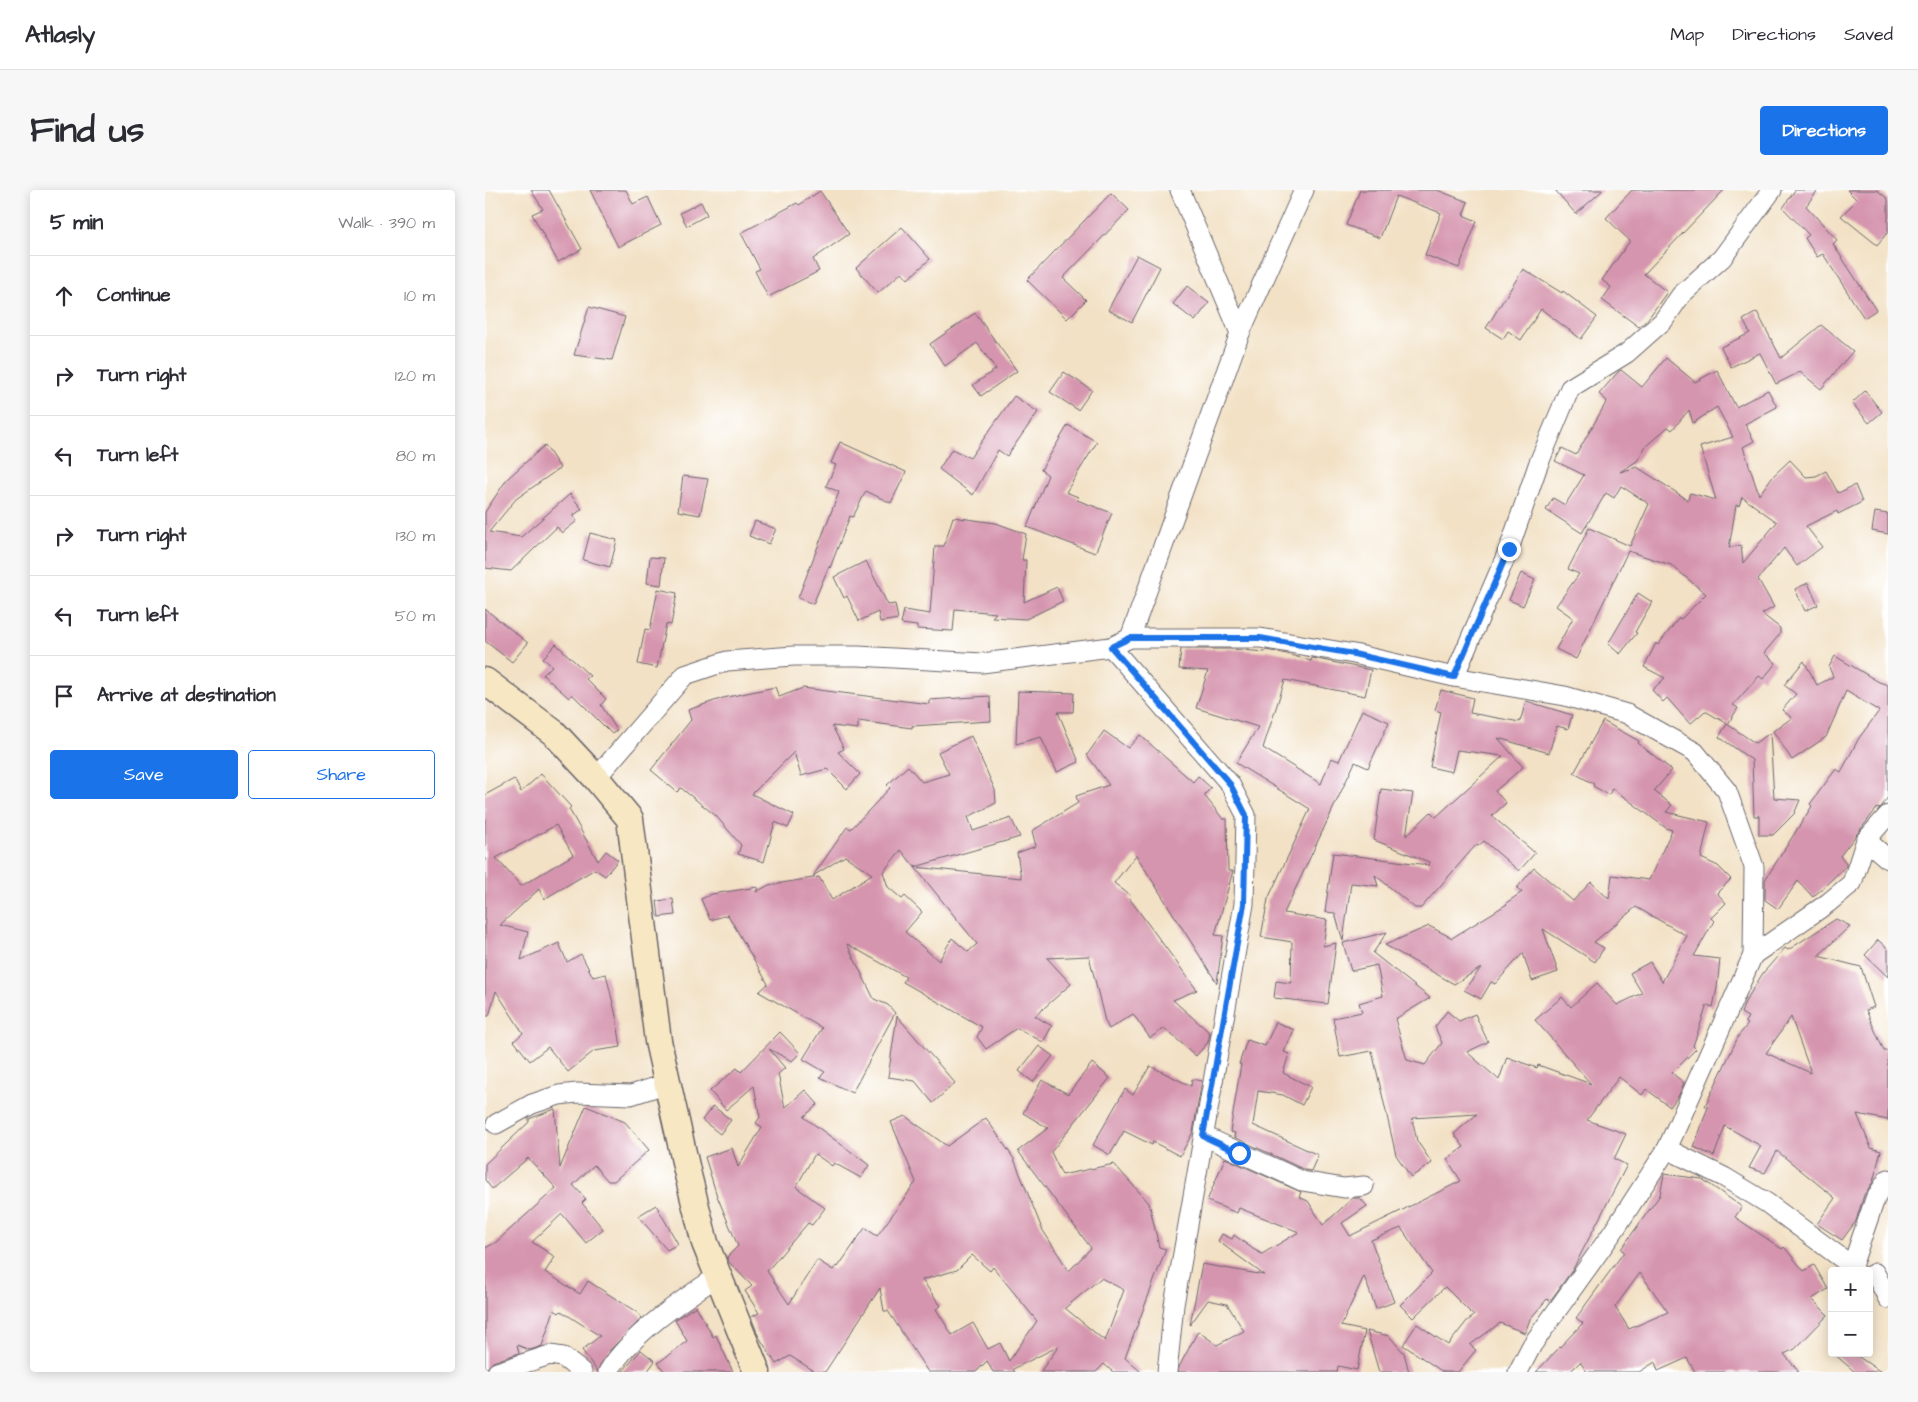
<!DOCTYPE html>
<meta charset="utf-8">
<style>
body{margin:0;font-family:"Architects Daughter",sans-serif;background:#f7f7f7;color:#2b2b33}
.controls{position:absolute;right:15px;bottom:15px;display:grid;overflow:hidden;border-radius:5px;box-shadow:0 2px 12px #0003}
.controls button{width:45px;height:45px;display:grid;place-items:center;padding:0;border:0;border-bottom:1px solid #e1e1e2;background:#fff;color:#2b2b33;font:25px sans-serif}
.stop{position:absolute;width:15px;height:15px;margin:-11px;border:4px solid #1a73e8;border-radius:50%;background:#fff}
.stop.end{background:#1a73e8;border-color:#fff;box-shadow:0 1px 5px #0008}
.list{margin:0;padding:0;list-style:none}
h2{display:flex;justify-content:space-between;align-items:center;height:65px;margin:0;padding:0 20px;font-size:21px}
h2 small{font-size:16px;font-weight:400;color:#7c7c81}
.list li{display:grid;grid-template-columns:32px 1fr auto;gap:15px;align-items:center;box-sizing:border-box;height:80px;padding:0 20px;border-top:1px solid #e1e1e2}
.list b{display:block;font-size:19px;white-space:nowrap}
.list em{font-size:16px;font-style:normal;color:#7c7c81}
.actions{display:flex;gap:10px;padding:15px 20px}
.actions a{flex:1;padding:11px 0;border:1px solid #1a73e8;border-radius:5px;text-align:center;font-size:18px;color:#1a73e8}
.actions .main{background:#1a73e8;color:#fff}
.icon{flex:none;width:28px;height:28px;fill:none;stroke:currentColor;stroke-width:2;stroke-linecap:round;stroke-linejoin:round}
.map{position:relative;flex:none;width:1403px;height:1182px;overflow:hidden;border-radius:5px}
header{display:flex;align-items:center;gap:30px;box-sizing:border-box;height:70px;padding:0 25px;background:#fff;border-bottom:1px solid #e1e1e2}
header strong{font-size:24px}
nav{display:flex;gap:28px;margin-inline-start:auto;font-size:18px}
.intro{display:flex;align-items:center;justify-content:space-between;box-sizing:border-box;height:120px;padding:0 30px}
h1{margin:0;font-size:35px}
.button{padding:12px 22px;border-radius:5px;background:#1a73e8;color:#fff;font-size:18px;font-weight:700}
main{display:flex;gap:30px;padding:0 30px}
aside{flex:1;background:#fff;border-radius:5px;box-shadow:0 2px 12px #0003}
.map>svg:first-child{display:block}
.building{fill:#d595ae;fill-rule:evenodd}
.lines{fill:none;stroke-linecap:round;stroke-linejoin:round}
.street-casing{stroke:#6b656b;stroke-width:21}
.secondary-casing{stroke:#6b656b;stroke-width:29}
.street{stroke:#fff;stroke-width:19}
.secondary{stroke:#f7e8c3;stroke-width:26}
.route{stroke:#1a73e8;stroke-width:6}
</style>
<header>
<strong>Atlasly</strong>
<nav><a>Map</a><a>Directions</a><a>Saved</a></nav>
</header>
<div class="intro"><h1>Find us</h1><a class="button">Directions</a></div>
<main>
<aside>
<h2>5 min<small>Walk · 390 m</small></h2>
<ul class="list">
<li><svg class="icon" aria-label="ahead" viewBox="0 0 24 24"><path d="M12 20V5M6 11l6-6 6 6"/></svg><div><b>Continue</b></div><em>10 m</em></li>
<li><svg class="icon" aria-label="right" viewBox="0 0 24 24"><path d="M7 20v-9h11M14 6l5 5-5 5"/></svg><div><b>Turn right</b></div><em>120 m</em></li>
<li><svg class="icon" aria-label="left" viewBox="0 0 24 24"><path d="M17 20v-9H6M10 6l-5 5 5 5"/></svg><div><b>Turn left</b></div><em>80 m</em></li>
<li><svg class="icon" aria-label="right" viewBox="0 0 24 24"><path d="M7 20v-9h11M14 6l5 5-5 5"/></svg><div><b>Turn right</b></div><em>130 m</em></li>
<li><svg class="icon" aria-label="left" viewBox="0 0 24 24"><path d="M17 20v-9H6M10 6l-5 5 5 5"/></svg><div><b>Turn left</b></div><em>50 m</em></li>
<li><svg class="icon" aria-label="arrive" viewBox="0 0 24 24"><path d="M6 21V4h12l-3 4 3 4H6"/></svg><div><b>Arrive at destination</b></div></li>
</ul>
<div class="actions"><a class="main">Save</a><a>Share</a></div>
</aside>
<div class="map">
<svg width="1403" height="1182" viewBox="0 0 1403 1182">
<rect width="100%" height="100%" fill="#fff"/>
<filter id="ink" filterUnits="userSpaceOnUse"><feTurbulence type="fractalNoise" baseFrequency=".02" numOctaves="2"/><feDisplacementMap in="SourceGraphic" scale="10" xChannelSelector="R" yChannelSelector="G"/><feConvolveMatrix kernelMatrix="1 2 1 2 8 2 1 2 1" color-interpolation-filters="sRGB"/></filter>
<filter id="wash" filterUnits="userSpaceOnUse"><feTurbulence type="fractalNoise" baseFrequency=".0096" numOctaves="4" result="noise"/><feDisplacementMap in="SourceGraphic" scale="20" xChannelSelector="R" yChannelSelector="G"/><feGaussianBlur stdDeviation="1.12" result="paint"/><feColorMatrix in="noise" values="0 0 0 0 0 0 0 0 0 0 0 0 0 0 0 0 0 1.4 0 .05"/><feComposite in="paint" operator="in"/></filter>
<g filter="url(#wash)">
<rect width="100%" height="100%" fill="#f2e1c5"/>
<g id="blocks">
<!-- building -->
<g class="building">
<path d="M46,0h18l33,59 -24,13 -26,-48 11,-5z"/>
<path d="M105,0h36l7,14 15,-7 13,28 -43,22z"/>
<path d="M875,0h77l31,12 -5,13 14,6 -18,47 -34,-13 16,-42 -45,-17 -16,42 -34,-13z"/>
<path d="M1070,0h48l-27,24z"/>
<path d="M1147,0h92l-80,84 23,18 -20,28 -8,7 -37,-27 9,-13 -9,-7 28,-39 -24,-23z"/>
<path d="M1310,0h23l-12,16 31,34 -4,4 43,66 -12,8 -41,-64 -6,3 -12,-19 4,-3 -26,-27z"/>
<path d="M1362,0h30l11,9v33l-11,13 -36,-29 16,-16z"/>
<path d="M335,1l29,43 -36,25 6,12 -51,26 -13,-26 5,-2 -19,-36 56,-30 2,2z"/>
<path d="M626,3l18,17 -66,68 23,22 -19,19 -40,-39z"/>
<path d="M216,12l6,13 -20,11 -7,-13z"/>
<path d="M417,37l28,32 -22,20 -6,-7 -24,21 -22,-25z"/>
<path d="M652,65l23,12 -28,55 -24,-12z"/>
<path d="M1038,79l39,24 1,-2 34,26 -16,22 -40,-30 -20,31 -13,-9 -5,8 -17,-11z"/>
<path d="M702,96l22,17 -14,18 -22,-17z"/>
<path d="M104,117l36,10 -13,43 -38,-5z"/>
<path d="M1272,122l24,46 40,-33 32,26 -32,38 -21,-17 -24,12 -16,-31 -29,14 -10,-20 29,-14 -7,-13z"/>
<path d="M490,123l42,58 -36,25 -8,-11 23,-16 -19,-26 -32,23 -15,-22z"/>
<path d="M1181,168l29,24 22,-12 19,37 32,-17 9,17 -32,17 9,17 -11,6 16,48 13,-18 18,-17 16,17 10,-1 10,-5 12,22 17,-8 7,17 -24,12 -1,-3 -31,15 16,21 -25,19 -13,-18 -26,31 16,28 -12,7 18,14v6l-16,19 12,10 -13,16 -4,-3 -26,29 5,3 -10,16 -23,-13 -15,13 -23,-26 -4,4 -11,-12 13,-12 -21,-11 12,-24 2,2 21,-27 2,1 25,-25 -35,-29 -43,-14 -52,108 -20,-10 17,-31 -17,-12 23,-32 -11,-5 21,-41 41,18 19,-42 -28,-18 -7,12 -8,-5 -24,40 -36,-23 7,-12 12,7 19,-30 -29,-14 7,-13 14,7 31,-54 -8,-7 19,-22 3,-2 21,17zM1232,217l16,30 -33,10 16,53 -26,-7 -2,7 -51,-33 -17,5 17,-11 9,-15 22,-19 4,3 17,-20 4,13zM1257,307l35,25 -34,41 -2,-18 -12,3 7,-43 3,1z"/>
<path d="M579,182l28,18 -14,20 -28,-18z"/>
<path d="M1380,201l17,21 -13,11 -17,-20z"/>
<path d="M529,206l24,16 -31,44 -9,-6 -25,45 -34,-26 13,-20 18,9z"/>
<path d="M583,235l29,17 -31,50 12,5 -1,3 35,13 -17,40 -68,-26 21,-52 -7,-5z"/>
<path d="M355,252l66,30 -15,31 -25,-12 -13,26 -3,-1 -20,52 -1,-2 -16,38 -15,-6 41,-106 -13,-6 10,-21 -5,-2z"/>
<path d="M60,255l15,23 -44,31 -27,33 32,5 49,-43 12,15 -9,7 4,5 -15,12 -5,-6 -46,44 -26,-3v-56l22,-33z"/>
<path d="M198,286l25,3 -8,36 -22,-4z"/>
<path d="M1390,322l13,2v20l-16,-3z"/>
<path d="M468,327l43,6 30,11 -4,26h4l-2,42 33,-15 6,14 -37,18 -34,-2 4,-4 -41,-4 -2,22 -36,-2v-3l-16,-2 3,-14 26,4 5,-68h9z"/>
<path d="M270,331l21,8 -7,15 -20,-8z"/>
<path d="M105,343l27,7 -7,27 -27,-7z"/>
<path d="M165,367l14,1 -3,27 -14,-2z"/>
<path d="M381,371l22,44 7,-1 3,15 -18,3 -2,-10 -19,9 -12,-25 -3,2 -10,-21z"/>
<path d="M1036,383l14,7 -12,26 -14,-6z"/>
<path d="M1323,393l10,22 -13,6 -10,-22z"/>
<path d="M173,399l19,4 -6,32 -5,-1 -9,44 -19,-4 7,-35 5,1z"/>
<path d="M1153,403l14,9 -17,30 2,1 -17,21 -12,-10z"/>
<path d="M0,419l43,34 -16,19 -27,-21z"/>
<path d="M71,454l34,32 -4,3 20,20 -5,6 16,25 -5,4 -40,-40 -3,4 -26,-23 9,-9 -9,-8z"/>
<path d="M696,459h49l35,3 1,-2 21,4 24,7 1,-3 59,12 -6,26 -80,-16 -22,68 58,36 10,-26 8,3 23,-51 27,12 -21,46 -13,-6 -71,151 43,7 -4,26 13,-3 -8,61 -54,-6 2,-17 15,2 1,-41 -31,-5 7,-38 42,-90 -74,-46 22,-36 -62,-19 12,-37 -29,-2z"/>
<path d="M1350,466l44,26 9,3v112l-6,9 -3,3 -2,-1 -37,48 6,8v2l-33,31 -15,-16 -20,28 -13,-9v-20l47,-74 -2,-2 26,-35 5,3 18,-34 20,-27 -33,-20 -20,46 -34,23 -19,-29 19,-13 -10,-8 14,-16 -12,-9 20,-24 13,24 16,-8 -4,-10z"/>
<path d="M290,497l4,10 24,-9 126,16v-4l61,-4 1,25 -79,5v2l-54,-7v8l-26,-3 12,23 -6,3 22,22 -13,15 -20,-20 -26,7 -7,-24 -42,42 42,21 -6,13 -13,-6 -11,40 -26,-8 3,-9 -25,-29 -35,-28 -4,4 -26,-22 40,-50 -3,-10 35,-12z"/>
<path d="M956,500l32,8 -3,15 50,9 6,-21 46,14 -4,14 -11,-3 -8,27 -51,-15 25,29 -28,24 11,12 -14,13 43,37 -16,18 -35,-30 -6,5 -2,-1 -55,63h-6l-40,-33 3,11 -27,-3 -8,58 -8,-28 -10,-1 8,-59 96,12v-3l-55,-22 7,-51 32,4 -7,43 25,-24 5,5 67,-61 -46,-6 -5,22 -22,-5 11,-55 -6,-2z"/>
<path d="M533,501l56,2 -1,19h-15l21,50 -22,10 -16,-35 -25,7z"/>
<path d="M1118,531l36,20 -1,2 34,27 -18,21 18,14 -6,7 43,10 -8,36 17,8 13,13 -14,14 9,10 -15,15 3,3 -20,35 26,3 -3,29 -4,19 -6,-2 -14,41 3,3 -24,24 12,10 -5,12 -9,12 -24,-18 -4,6 -23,-18 -32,43 39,14 -12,25 13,6 -54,104 -23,32 -3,-2 -17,20 -5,14 -25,-10 -30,22 6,5 -18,22h-15l-40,-27 14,-21 31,21 19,-24 7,-5 -29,-29 -32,31 -13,-13 32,-32 -31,-45 -30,12 23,62 -18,7 -12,-33 -23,50 24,5 -8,39 -19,-4 -1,6h-159l1,-5 19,-36 19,14 27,-14 -17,-27 -19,-4 -18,25 12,-61 62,11 -46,-34 4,-7 10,5 2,-4 19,14 9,5 37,-22 -60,-24 -2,5 -30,-12 18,-43 76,34 -2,5 9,4 15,24 30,-27h7l7,8 -25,17 8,13 111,-55 -14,-22 17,-12 -10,-13 23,-20 -65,4 5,23 15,22 -21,14 -15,-22 -24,-104 -32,6 -7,-39 29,-6 -3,-9 24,-7 -6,-31 -26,6 -8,-28 44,-11 -14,21 57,45 -35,21 12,41 18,5 17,-22 -7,-16 12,-16 12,10 16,-7 13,28 -21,10 32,28 8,-23 30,11 1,-3 53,19 -56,-64 27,-23 9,10 26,-24 20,22 25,-12 -12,-20 20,-11 12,20 25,-46 -51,-29 -42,35 10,6 -9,14 -52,-33 15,43 -26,9 -9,-28 -28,31 -4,-2 -10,17 -17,-9 17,-22 -27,16 -69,-39 44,-19 23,12 55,-34 -1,-1 16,-11 -5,-4 17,-20 39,33 18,-19 18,17 3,-24 37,5 23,-50 -6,-2 -54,-40 -3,7 -16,-9 1,-2 -20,-11z"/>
<path d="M1242,534l28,19 15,-10 4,65 26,2 -6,14 -21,21h-14v-19h-5l-2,-56 -33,-23z"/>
<path d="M619,541l24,17 12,-13 53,47 5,-6 13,12 -7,7 19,24h4l1,52h5l-18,64 8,1 -6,47 -81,-128 -22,28 17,13 -2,2 68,92 -24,10 37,33 -2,9 -12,14 -32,-28 -14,10 -17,-24 -24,15 -4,-8 -16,-65 -42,2 24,26 -36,32 17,10 -9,16 -26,-14 -31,21 -9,-12 5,-10 -79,-45 3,-5 -59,-33 27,55 14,6 7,8 -43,80 -32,-16 5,-5 -22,-13 19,-31 -63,-36 9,-8 -40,-69 -18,5 -9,-21 11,-5 46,-7 -2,5 13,-7 50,-8 13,23 40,-26 -27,-18 -32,20 34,-49 4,2 39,-41 -3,-3 21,-19 14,16 27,-8 -11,-22 33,-16 24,54 1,13 -28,14 5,14 38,-13 9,19 -105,30 106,11 -4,-25 19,-7 -4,-15 46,-28 -2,-7 33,-11 -22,-30zM416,660l76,94 -9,8 -16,-14 -13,23 -34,-29 17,-20 -17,-16 -3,3 -14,-12 -5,-15z"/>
<path d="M56,584l30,33 -2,2 29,52 8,-10 12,9 -13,16 -10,-7 -51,30 -5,-10 -39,36 28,7 -7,28 38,-17 8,19 14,-8 12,23 13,-3 10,42 5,31 -27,4 -26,21 -20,-25 -18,14 -16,-20 9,-8 -27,-42 -7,25h-4v-221l29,-16 7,13zM71,635l17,30 -52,31 -25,-28z"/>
<path d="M188,709l2,16 -16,2 -2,-16z"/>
<path d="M1351,729l14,7 -32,30 43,11 13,40 -8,3 18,41h4v69l-31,-6 14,34 10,3 -8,31 -9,13 -8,26 -14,19 -25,-16 18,-26 -58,-47 -12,22 -16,-5 12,-22 -36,-20 -11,30 -20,-9 14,-40 -3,-1 34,-71 9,-11 -3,-2 3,-5 -7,-4 4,-11 18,-29 22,-25 3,2zM1306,827l20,56 -45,-20z"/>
<path d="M1393,750l10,9v28l-23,-22z"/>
<path d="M412,826l58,67 -22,20 -18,-22 -27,-4z"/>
<path d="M791,832l18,8 -10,22 5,2 -6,19 28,14 -9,18 -19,-10 -25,-4 -5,34 65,30 -7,16 -6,-1 -71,-33 1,-4 -5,-1 11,-68h-2l8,-24 18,6z"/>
<path d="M295,842l20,21 -8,8 -23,-12 16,19 -7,6 7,34 20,-18 13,14 -14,13 65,48 -8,13 -27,-15 -2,3 -17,-12 -19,33 29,21 -13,17 -4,-2 -41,48 22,33 28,-44 16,10 3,-4 2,1 27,-39 12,8 39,-54 -25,-60 14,-6 42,30 39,-28 28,41 28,70 27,42 22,-23 -73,-97 30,-23 -25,-15 19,-33 26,14 24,-31 18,15 -59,74 11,23 52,-11 35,39 10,44 7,2 -41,109 16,14h-28l-9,-8 -8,8h-56l19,-26 -46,23 2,3h-22l-6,-11 -11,11h-48l-40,-61h-4l-4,-23 -55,84h-9l-26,-16 -14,8 -18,-29 -7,-18 8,-4 -14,-22 7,-5 -23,-24 -2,-5 11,-11 -21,-50 -12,-39 27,-9 6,19 24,-40 -6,-4 4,-6 -6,-31 -28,24 -16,-19 27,-23 4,4zM487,1065l18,16 3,-4 44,54 -28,40 -9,-18 -12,6 -15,-26 -21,12 -16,-26 5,-3 -19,-26 35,-10zM616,1088l23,12 -19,51 -40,-33z"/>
<path d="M554,856l14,10 -20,26 -14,-11z"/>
<path d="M665,876l41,20 1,-7 10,2 -9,51 -13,24 -27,-14 -1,3 -28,-14 -14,24 -17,-10 32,-56 8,6z"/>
<path d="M101,916l39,16 24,28 -35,31h-6l-14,-16 -21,20 13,14 -4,4 21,26 -17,14 -24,-29 -30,28 23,15 -10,15 35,22 8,-13 50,32 4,5 -33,33 -12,20 -15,-21 18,-14 -39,-25 -2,2 -5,-3 -12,36 -12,4 -13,-5 2,8 -26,9 -8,8v-122l10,-5 61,-55 -28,-30 -36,31 -7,-9v-16l44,-42v-3l26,-10 5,59z"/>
<path d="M228,916l18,14 -11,14 -18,-14z"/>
<path d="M1179,984l38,5 40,28 -7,10 47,32 2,-2 20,24 10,-6 14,24 -16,10 16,16 -33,34 -11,5 15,18h-104l-8,-14 -29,13 -3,-9 -16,10h-52l-7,-10 -10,10h-34l47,-49 -7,-5 48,-66 -3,-3 39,-54zM1155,1083l28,39 -39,17 -14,-22z"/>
<path d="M171,1015l22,39 -11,6 -29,-34z"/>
<path d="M211,1116l17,31 3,-2 17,37h-68l-7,-9 29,-22 -12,-21z"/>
<path d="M882,1141l22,5 15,17 5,19h-30z"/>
<path d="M156,1160l14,11 -8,11h-25z"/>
<path d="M1348,1163h20l28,19h-26z"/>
</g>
</g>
</g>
<g filter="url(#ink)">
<use href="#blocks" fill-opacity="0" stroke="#6b656b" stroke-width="1"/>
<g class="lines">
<!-- street casing -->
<g class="street-casing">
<g id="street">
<path d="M755,143l64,-143"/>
<path d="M645,448h130l94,16 100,23 111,19 62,18 68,38 32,39 27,76 -1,88 -86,194 -54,83 -81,113 -14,27"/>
<path d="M969,487l55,-128 29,-84 32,-77 57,-35 36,-32 18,-26 41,-37 50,-68"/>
<path d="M111,588l89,-103 42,-14 67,-5h64l124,7 129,-16"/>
<path d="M1381,650l22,19"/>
<path d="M1268,765l75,-52 24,-20 14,-43 22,-25"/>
<path d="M11,934l36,-20 27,-9 18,-2 54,2 37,-12"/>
<path d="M719,946l98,45 42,7 20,-2"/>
<path d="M1182,959l57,28 43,26 85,63"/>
<path d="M1369,1081l-2,-5 23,-67 13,-20"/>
<path d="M1384,1086l6,-3 13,26"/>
<path d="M12,1182l53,-17 13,2 19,15"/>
<path d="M123,1182c22,-37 74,-72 110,-96"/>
<path d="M682,1182l7,-67 70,-401 2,-89 -16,-31 -119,-137 19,-9 110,-305 -60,-143"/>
</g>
</g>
<!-- secondary casing -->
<g class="secondary-casing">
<path id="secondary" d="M0,491l69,52 42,45 34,41 28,222 30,134 17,68 52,129"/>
</g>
<!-- street -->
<use href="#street" class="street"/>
<!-- secondary -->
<use href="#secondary" class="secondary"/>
</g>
</g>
<g class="lines" filter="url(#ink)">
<!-- route -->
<path class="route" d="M754,963l-36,-17 41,-232 2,-89 -16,-31 -119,-137 19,-9h130l94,16 100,23 55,-128"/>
</g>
</svg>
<div class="controls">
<button>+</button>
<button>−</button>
</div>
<div class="stop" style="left:754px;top:963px"></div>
<div class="stop end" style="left:1024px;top:359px"></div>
</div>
</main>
